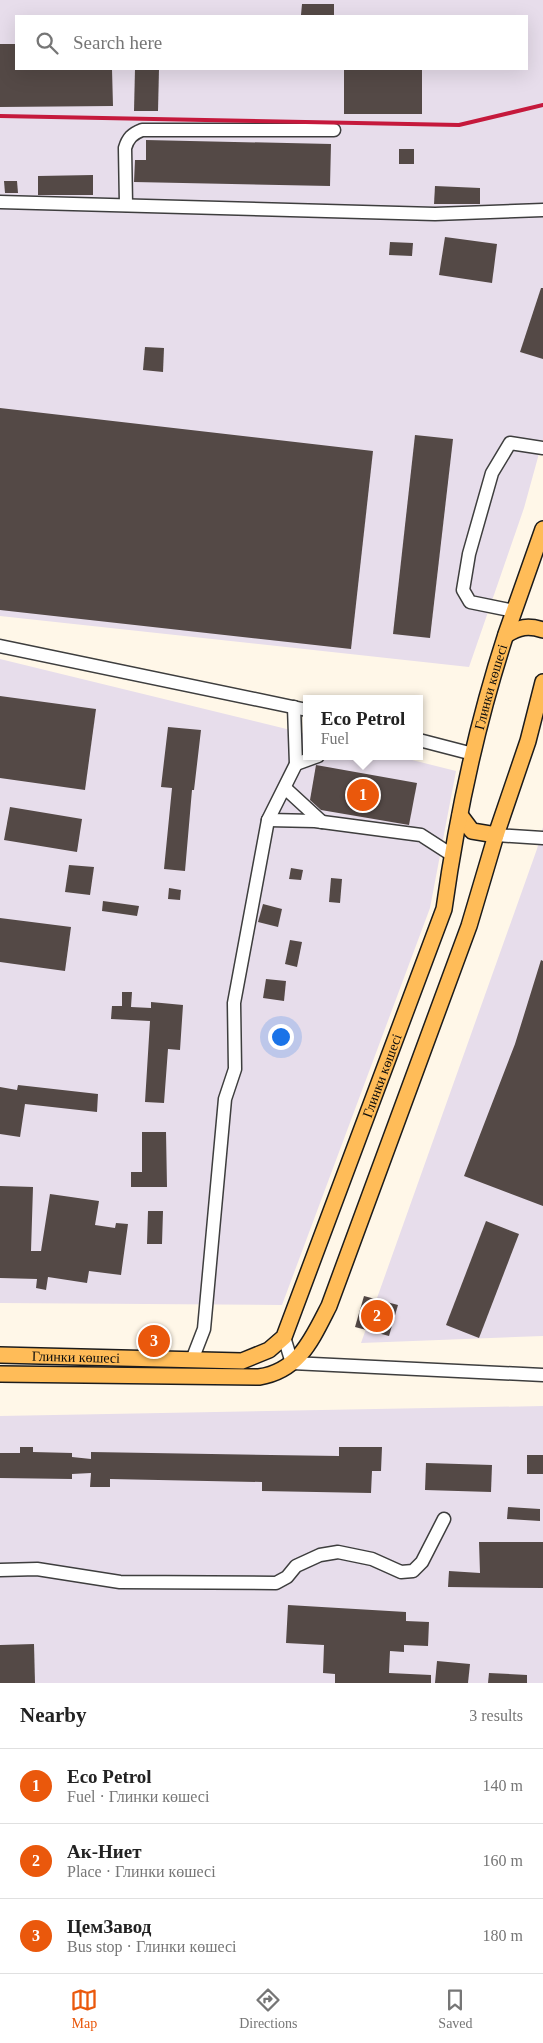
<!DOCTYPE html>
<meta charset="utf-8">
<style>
body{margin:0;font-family:Georgia,serif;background:#f2f2f2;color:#222}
.you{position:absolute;left:280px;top:1036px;width:18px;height:18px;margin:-12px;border:4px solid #fff;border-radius:50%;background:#1a73e8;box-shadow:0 0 0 8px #1a73e833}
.badge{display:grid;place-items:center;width:32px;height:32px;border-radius:50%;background:#ea580c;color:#fff;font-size:16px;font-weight:700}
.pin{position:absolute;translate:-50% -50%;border:2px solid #fff;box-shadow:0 1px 5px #0006}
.popup{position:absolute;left:303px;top:695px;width:120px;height:65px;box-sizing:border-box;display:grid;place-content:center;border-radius:0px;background:#fff;filter:drop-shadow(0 1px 4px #0005);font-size:16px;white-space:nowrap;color:#767676}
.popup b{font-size:19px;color:#222}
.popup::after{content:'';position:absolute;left:50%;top:100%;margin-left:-10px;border:10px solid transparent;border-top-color:#fff}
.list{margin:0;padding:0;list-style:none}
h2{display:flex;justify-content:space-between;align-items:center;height:65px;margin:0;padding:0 20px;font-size:21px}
h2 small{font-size:16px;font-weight:400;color:#767676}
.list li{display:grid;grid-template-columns:32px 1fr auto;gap:15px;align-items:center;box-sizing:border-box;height:75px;padding:0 20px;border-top:1px solid #e0e0e0}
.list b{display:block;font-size:19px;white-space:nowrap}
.list p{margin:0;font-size:16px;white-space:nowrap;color:#767676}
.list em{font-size:16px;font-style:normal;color:#767676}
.icon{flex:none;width:28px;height:28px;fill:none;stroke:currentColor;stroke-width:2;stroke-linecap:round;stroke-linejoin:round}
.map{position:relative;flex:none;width:543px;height:1683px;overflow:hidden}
.search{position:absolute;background:#fff;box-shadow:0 5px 20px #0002;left:15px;right:15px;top:15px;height:55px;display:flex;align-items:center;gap:12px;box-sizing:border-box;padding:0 18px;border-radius:0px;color:#767676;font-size:19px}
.sheet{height:290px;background:#fff}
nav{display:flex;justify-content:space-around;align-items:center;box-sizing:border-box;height:70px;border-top:1px solid #e0e0e0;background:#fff;font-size:14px;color:#767676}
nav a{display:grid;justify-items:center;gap:2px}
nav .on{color:#ea580c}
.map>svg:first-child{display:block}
.industrial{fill:#e7ddeb;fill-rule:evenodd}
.building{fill:#544946}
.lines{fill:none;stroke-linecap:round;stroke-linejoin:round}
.minor-casing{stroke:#3e3e3e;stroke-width:15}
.major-casing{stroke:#1c1c1c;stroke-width:18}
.minor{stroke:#fff;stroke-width:12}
.major{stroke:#ffbc58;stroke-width:15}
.rail{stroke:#c5193c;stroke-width:4}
.labels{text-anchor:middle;stroke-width:5;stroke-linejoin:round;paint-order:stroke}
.street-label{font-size:14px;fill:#0b0b0b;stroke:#fff}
</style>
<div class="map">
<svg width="543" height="1683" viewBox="0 0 543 1683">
<rect width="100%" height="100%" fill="#fff7e8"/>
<!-- industrial -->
<g class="industrial">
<path d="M0,0h543v439l-19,69 -55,159 -469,-51zM16,16h511v53h-511z"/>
<path d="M0,659l307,75v22h89l60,15 -26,137 -148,397 -282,-2z"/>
<path d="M543,827v509l-182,7 176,-494z"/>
<path d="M543,1406v277h-543v-267z"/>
</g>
<!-- building -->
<g class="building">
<path d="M302,4h32v12l-33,-1z"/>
<path d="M0,44h16v25h96l1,37 -113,1z"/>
<path d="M135,69h24l-1,42h-24z"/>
<rect x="344" y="69" width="78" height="45"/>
<path d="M146,140l185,4 -1,42 -196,-4 1,-22h11z"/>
<rect x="399" y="149" width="15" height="15"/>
<path d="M93,175v20h-55v-19z"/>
<path d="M4,181h13l1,12h-13z"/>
<path d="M435,186l45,2v16h-46z"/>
<path d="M445,237l52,7 -5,39 -53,-8z"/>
<path d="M390,242l23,1 -1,13 -23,-1z"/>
<path d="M541,288h2v71l-23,-7z"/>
<path d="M145,347l19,1 -1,24 -20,-2z"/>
<path d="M0,408l373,43 -22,198 -351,-39z"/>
<path d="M415,435l38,4 -23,199 -37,-4z"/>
<path d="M0,696l96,13 -11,81 -85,-12z"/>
<path d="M168,727l33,3 -7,60h-2l-7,81 -21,-2 8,-81 -11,-1z"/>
<path d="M316,765l101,18 -8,42 -88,-15 -11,-10z"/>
<path d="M10,807l72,12 -5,33 -73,-12z"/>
<path d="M69,865l25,2 -4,28 -25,-3z"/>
<path d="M291,868l12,2 -2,10 -12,-1z"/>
<path d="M331,878l11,1 -2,24 -11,-1z"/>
<path d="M169,888l12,2 -1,10 -12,-1z"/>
<path d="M103,901l36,5 -2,10 -35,-5z"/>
<path d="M263,904l19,5 -4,18 -20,-5z"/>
<path d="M0,918l71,9 -6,44 -65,-9z"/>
<path d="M290,940l12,2 -5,25 -12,-3z"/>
<path d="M541,960l2,1v245l-79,-30 51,-132z"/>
<path d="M266,979l20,2 -2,20 -21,-3z"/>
<path d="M122,992h10l-1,15 20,1v-6l32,3 -3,45 -12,-1 -4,54 -19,-1 5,-81 -39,-2 1,-13h10z"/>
<path d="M18,1085l80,9 -1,18 -72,-8 -5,33 -20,-3v-47l17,3z"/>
<path d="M142,1132h24l1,55h-36v-15h11z"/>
<path d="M0,1186l33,1 -2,64h10l9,-57 49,7 -4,24 20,3 1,-5 12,1 -7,51 -32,-4 -2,12 -39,-6 -2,13 -10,-2 1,-9 -37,-1z"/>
<path d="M148,1211h15l-1,33h-15z"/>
<path d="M486,1221l33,13 -40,104 -33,-13z"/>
<path d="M364,1296l34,9 -9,31 -34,-9z"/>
<path d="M20,1447h13v5l39,1v4l19,2v-7l248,4v-9h43l-1,24h-9l-1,22 -109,-2v-9l-152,-3v8h-20l1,-14 -19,1v5l-72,-1v-25h20z"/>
<rect x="527" y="1455" width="16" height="19"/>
<path d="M426,1463l66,2 -1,27 -66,-2z"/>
<path d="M508,1507l32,2v12l-33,-2z"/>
<path d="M479,1542h64v46l-95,-1 1,-16 31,2z"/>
<path d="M288,1605l118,7v9l23,1 -1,24 -24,-1v7l-14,-1 -1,22 42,2v8h-96v-9l-12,-1 1,-28 -38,-2z"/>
<path d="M34,1644l1,39h-35v-38z"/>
<path d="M437,1661l33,3 -2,19h-33z"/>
<path d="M489,1673l38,2v8h-39z"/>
</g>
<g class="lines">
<!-- minor casing -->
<g class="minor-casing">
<g id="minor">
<path d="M0,202l435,12 108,-4"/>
<path d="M126,205l-1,-57c3,-10 7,-14 17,-18h192"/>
<path d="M514,611l-44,-9 -7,-12 6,-36 23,-81 18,-30 33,5"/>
<path d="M0,646l307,64"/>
<path d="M419,740l54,14"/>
<path d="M296,764l22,-8"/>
<path d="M285,788l37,34"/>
<path d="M268,820l47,1 106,14 31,20"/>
<path d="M496,835l47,3"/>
<path d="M284,1337l8,26 251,12"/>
<path d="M192,1360l12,-31 21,-230 10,-30 -1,-66 34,-183 28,-56 -2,-57"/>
<path d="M0,1570l37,-1 83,13 156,1 11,-6 9,-11 24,-11 18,-3 34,7 29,13 12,-1 9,-9 22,-43"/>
</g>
</g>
<!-- major casing -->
<g class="major-casing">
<g id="major">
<path d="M506,635c13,-8 22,-10 37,-5"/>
<path d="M460,815l12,16 24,4"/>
<path id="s1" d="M0,1355l242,6 27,-11 15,-13 160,-428c13,-93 33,-186 62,-275 12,-35 25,-70 37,-105"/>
<path d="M0,1374l259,3c40,-6 53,-38 70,-71l140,-380 27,-91 32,-94 15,-59"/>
</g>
</g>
<!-- minor -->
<use href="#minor" class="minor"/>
<!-- major -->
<use href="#major" class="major"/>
<!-- rail -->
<path class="rail" d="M0,116l459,9 84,-20"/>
</g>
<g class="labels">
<!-- street labels -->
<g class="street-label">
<text dy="5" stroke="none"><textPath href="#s1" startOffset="975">Глинки көшесі</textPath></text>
<text dy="5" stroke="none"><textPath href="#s1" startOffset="570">Глинки көшесі</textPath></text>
<text dy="5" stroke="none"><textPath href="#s1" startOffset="76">Глинки көшесі</textPath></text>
</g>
</g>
</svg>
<div class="you"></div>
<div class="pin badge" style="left:363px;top:795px">1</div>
<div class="popup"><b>Eco Petrol</b>Fuel</div>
<div class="pin badge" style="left:377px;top:1316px">2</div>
<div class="pin badge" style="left:154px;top:1341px">3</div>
<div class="search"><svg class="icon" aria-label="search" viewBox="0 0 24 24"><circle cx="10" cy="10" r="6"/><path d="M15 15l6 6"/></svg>Search here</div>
</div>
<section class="sheet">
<h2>Nearby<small>3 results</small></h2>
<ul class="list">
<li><span class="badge">1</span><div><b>Eco Petrol</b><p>Fuel · Глинки көшесі</p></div><em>140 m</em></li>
<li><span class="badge">2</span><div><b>Ак-Ниет</b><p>Place · Глинки көшесі</p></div><em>160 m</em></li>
<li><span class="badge">3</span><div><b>ЦемЗавод</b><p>Bus stop · Глинки көшесі</p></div><em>180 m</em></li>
</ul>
</section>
<nav>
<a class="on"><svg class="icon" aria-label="map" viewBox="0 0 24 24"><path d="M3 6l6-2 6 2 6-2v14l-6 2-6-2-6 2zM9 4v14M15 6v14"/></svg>Map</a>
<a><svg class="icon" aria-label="directions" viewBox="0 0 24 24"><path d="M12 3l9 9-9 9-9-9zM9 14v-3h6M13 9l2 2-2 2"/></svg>Directions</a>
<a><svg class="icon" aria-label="saved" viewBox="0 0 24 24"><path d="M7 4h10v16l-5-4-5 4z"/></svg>Saved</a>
</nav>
